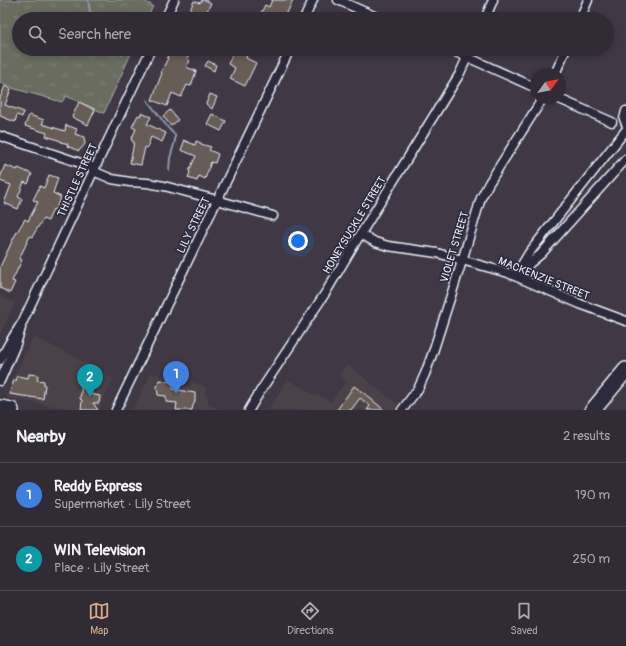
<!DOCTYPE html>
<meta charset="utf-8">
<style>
body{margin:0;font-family:Pangolin,sans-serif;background:#38333c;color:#f1f3f6}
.compass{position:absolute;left:530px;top:68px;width:36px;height:36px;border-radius:50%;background:#302b34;box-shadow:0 2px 6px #0003;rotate:57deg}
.you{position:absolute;left:298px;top:241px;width:14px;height:14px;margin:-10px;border:3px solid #fff;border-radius:50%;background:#1a73e8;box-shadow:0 0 0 6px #1a73e833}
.badge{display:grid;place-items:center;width:26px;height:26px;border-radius:50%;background:#d6ab8b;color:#fff;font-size:13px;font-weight:700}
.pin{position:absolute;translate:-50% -33px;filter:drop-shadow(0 1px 2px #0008)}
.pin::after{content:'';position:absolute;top:21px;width:14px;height:12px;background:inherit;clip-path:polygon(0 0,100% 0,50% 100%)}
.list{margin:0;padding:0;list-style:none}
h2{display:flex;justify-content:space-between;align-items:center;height:52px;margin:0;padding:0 16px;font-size:17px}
h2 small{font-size:13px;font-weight:400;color:#a8a7ac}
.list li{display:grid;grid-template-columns:26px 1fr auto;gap:12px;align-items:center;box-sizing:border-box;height:64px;padding:0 16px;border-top:1px solid #4b474f}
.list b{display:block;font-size:15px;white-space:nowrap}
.list p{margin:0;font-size:13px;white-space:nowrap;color:#a8a7ac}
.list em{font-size:13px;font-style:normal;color:#a8a7ac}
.icon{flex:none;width:22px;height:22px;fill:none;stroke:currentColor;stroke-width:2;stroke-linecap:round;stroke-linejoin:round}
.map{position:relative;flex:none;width:626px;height:410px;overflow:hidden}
.search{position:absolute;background:#302b34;box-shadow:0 2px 6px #0003;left:12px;right:12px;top:12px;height:44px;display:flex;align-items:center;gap:10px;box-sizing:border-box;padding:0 14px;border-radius:22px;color:#a8a7ac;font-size:15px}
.sheet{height:180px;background:#302b34}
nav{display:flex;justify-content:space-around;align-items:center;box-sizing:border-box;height:56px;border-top:1px solid #4b474f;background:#302b34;font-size:11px;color:#a8a7ac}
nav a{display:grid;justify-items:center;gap:2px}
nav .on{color:#d6ab8b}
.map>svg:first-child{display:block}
.built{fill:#4c434a}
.grass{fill:url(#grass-tufts);stroke:#a8aeac}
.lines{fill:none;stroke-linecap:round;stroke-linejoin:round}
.stream{stroke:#8e99ad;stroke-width:2}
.building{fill:#675b57;stroke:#e8f1f8}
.street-casing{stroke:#e8f1f8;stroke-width:11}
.highway-casing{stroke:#e8f1f8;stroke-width:18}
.street{stroke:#2f2a3d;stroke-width:8}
.highway{stroke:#2f2a3d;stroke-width:15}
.labels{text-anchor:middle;stroke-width:3.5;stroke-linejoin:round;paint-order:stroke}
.street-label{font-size:11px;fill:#e8f1f8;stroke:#2f2a3d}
</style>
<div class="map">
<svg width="626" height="410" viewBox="0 0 626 410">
<defs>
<pattern id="grass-tufts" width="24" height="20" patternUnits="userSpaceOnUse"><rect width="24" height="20" fill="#696c5f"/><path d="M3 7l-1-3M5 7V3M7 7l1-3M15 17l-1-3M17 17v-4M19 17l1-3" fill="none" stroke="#7e8177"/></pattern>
</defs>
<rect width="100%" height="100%" fill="#403945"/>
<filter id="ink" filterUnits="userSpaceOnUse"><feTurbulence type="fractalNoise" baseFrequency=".025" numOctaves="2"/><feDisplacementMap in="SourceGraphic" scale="8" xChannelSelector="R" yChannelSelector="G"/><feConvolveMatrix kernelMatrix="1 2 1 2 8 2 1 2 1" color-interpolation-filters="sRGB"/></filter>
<g filter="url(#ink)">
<!-- built -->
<g class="built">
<path d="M0,296l15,7 -15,31z"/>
<path d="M33,337l42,20 38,22 -15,31h-20l-72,-12 5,-14z"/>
<path d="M347,364l57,46h-136l20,-30 30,17 1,-2 12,7 15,-21 -7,-5z"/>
<path d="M151,373l39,15 3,-6 10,4 4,2 -2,6 3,2v9l12,5h-87z"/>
</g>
<!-- grass -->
<path class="grass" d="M0,0h142l11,6 -6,13h-128v30h114l-29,64 -38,-17 -4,6 -50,-14v-1l-12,-4z"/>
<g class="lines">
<!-- stream -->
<g class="stream">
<path d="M88,0l2,12 6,7"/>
<path d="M116,49l6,6"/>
<path d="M147,100l22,29 6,6v6l-5,17 -1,12"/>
</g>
</g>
<!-- building -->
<g class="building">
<path d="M202,0h3l6,3 -8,16h-17l8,-18 6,2z"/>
<path d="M272,0h21l-6,13h-2l-3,6h-16l1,-3 -6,-3 4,-8 4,2z"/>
<path d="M171,49h18l-1,3 2,1 -3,6 3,2 -4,6 10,4 -5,15 -4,-1 -6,12 -9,-4 -5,13 -15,-6 5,-14 5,-13 -1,-1 7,-14h-1z"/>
<path d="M235,49l12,6 -1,3 10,5 -11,23 -15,-7 5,-11 -7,-4z"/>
<path d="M208,61l8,4 -2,6 -9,-5z"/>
<path d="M5,86l6,3 -6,16 19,7 -2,5 -5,-2 -2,7 -15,-6v-18z"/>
<path d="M210,94l7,3 -5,12 -6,-5z"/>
<path d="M79,102l16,8 -7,15 -16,-8z"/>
<path d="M170,110l8,10 -7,6 -8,-10z"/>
<path d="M141,113l10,4 -4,7 19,9 -4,9 -11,-5 -4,11 -2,-1 -4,18 -11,-2 4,-21 -3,-2 5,-11 -4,-2 6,-12 2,1z"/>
<path d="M212,114l14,7 -5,10 -14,-7z"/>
<path d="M29,115l15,5 -2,4 23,7 1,-6 11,4 -2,5 9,3 1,7 -6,7 -12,-5 1,-2 -7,-2v-1l-15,-5 1,-3 -22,-7z"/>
<path d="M183,140l12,5 1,-4 5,2v1l10,3 -2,3 9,4 -3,9 -4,-1 -6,17 -6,-3 -2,5 -9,-3 2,-6 -1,-1 7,-15 -15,-6 3,-8z"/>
<path d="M5,165l12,5 1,-2 14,6 -4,10 -4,-2 -6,15 4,2 -4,10 -14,-6 7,-18 -11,-4v-3z"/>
<path d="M49,175l9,3 -5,15 8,4 -6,13 -2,-1 -5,12 -5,-2 -11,18 -2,-1 -11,23 3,1 -10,21 3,1 -5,11 -10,-5v-21l14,-30 11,-18 3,2 10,-19 -5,-2 7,-14 4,2z"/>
<path d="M29,374l9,1 -1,5 7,1v4h1l-2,14 -33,-5 2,-10h1l1,-4 2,1 1,-5 11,2z"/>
<path d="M160,380l13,2v7l22,4v7l-1,4 -1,1 -1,5h-16l1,-7 -11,-1v-6l-8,-1 -1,-8z"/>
<path d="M82,384l7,1 -1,6h2v3l10,2 -1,7h-6l5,7h-17l1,-10 -2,-1z"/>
<path d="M354,386l11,8 19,16h-17l3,-4 -10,-8 -9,12h-14z"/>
</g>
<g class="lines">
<!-- street casing -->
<g class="street-casing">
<g id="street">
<path d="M338,0l43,19"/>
<path d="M165,19l9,-19"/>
<path d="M304,19l9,-19"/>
<path d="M485,19l8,-19"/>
<path d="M580,19l8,-19"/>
<path d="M449,49l87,39"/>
<path d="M555,74l11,-25"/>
<path d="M557,98l55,24"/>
<path d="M626,111l-2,8 2,5"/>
<path d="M0,136l95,32"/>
<path d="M93,171l19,8 18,3 17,1 17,3 53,14 56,16"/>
<path d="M361,234l14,8 13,4 49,7 71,20 72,31 46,17"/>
<path d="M515,276l14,-23 97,-123"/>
<path d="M522,279l7,-15 12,-10 85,-95"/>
<path d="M0,360l10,-18 13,-21 128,-272"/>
<path d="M0,381l16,-37 5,-16"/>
<path d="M116,410l174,-361"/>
<path d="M249,410l12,-20 65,-98 26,-44 107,-173 12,-26"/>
<path d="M402,410l16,-21 7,-15 8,-22 29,-91 19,-63 8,-15 54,-85"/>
</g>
</g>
<!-- highway casing -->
<g class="highway-casing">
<g id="highway">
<path d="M0,408l11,2"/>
<path d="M593,410l33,-40"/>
</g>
</g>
<!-- street -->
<use href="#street" class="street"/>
<!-- highway -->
<use href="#highway" class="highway"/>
</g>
</g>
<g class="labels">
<!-- street labels -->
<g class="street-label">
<text transform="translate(77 180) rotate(-65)" y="4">THISTLE STREET</text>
<text transform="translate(193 225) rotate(-64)" y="4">LILY STREET</text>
<text transform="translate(354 225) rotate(-59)" y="4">HONEYSUCKLE STREET</text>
<text transform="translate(454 247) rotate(-73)" y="4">VIOLET STREET</text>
<text transform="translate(544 278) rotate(22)" y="4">MACKENZIE STREET</text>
</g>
</g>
</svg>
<svg class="compass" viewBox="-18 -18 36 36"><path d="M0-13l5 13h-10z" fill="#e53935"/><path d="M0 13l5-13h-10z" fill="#a8a7ac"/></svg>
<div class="you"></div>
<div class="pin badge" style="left:176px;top:394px;background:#3f7fe0">1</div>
<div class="pin badge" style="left:90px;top:397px;background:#0f9aa8">2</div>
<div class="search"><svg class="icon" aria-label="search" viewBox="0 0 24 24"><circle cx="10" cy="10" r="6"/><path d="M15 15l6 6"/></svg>Search here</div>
</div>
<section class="sheet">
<h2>Nearby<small>2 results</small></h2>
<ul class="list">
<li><span class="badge" style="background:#3f7fe0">1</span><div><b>Reddy Express</b><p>Supermarket · Lily Street</p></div><em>190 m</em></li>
<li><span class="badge" style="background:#0f9aa8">2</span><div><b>WIN Television</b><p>Place · Lily Street</p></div><em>250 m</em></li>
</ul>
</section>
<nav>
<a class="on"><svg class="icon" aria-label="map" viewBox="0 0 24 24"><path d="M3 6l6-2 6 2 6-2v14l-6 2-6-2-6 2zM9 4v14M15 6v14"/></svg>Map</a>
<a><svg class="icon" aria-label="directions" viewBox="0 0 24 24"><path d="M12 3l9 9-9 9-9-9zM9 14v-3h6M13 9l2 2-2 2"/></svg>Directions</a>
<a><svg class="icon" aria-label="saved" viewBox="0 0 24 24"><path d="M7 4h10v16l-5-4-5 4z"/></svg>Saved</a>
</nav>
